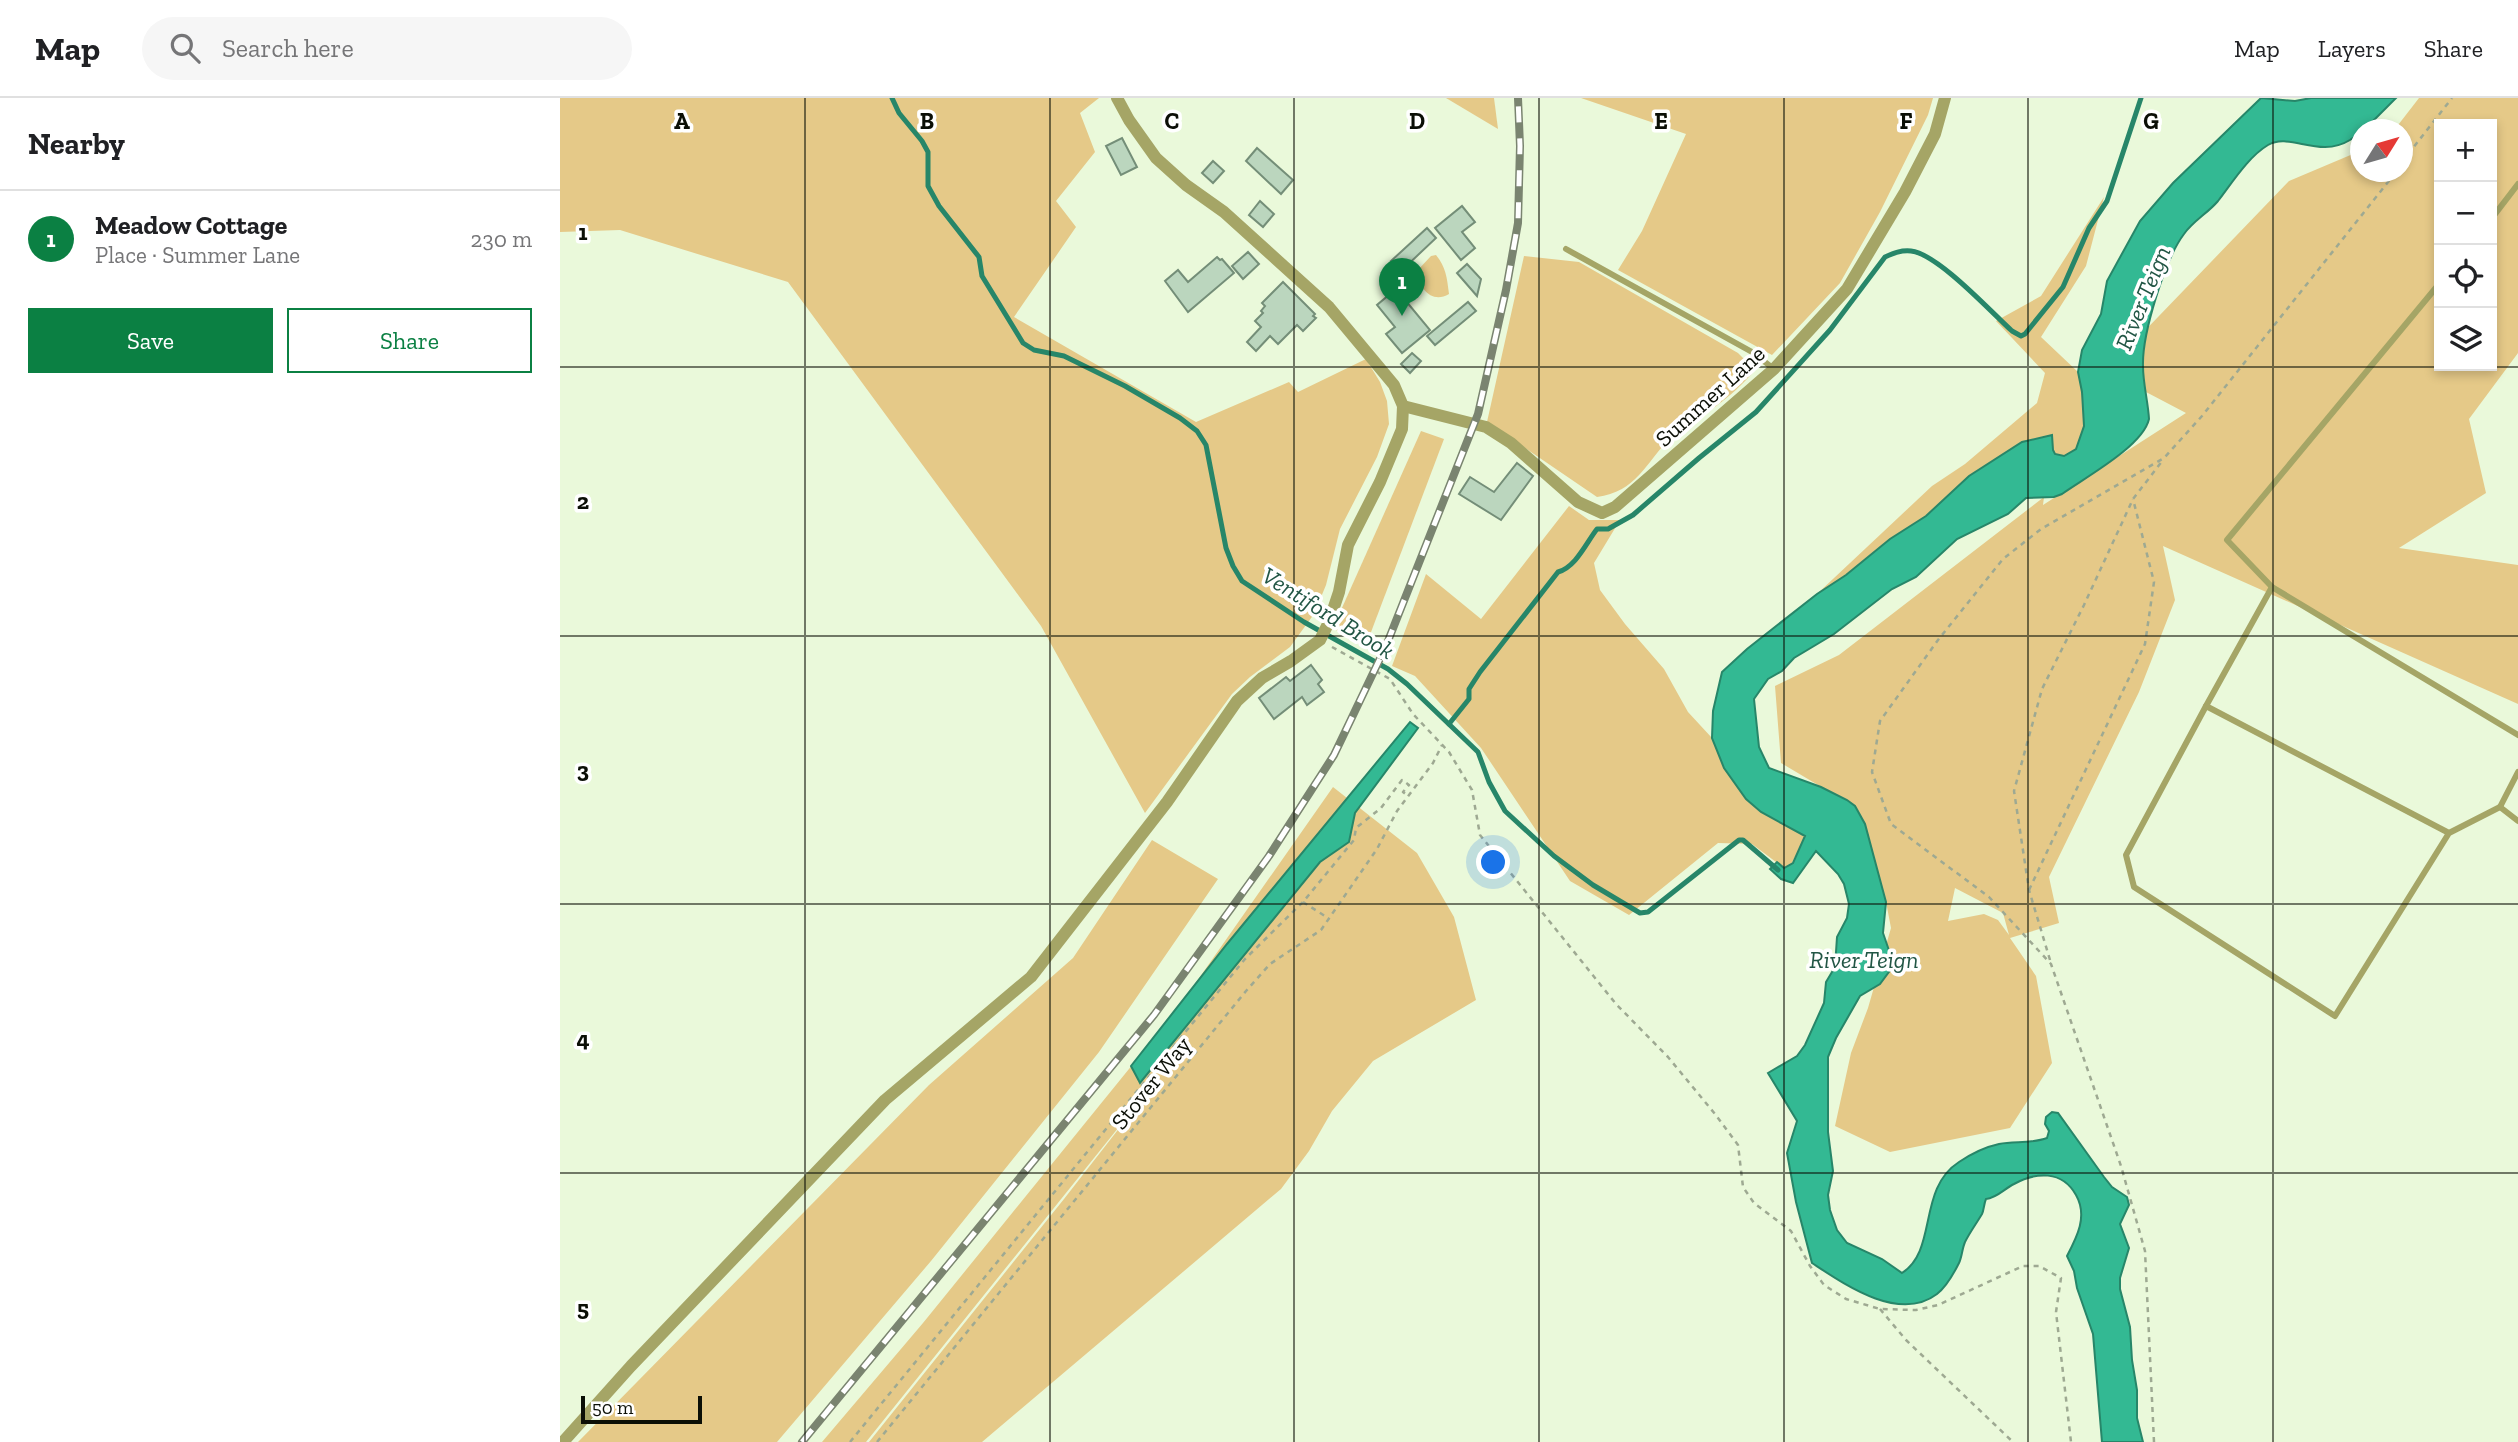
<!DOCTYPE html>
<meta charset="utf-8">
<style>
body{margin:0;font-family:"Zilla Slab",serif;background:#f6f6f6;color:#202124}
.controls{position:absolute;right:21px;top:21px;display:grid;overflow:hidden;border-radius:0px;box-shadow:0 4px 10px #0003}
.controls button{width:63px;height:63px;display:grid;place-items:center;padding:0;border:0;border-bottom:2px solid #e0e0e0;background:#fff;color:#202124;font:35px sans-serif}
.compass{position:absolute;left:1790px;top:21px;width:63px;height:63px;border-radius:50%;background:#fff;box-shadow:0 4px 10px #0003;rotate:53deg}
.scale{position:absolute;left:21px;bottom:18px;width:121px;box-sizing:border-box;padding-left:7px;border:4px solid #0b0f06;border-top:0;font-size:19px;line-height:24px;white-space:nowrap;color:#0b0f06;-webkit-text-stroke:5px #fff;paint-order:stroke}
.you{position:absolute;left:934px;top:765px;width:24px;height:24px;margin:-18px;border:5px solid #fff;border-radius:50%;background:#1a73e8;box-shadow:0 0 0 10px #1a73e833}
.badge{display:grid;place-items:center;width:46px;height:46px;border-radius:50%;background:#0b8043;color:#fff;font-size:23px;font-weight:700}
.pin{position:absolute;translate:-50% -58px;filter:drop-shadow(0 2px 4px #0008)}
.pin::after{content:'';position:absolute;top:37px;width:24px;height:21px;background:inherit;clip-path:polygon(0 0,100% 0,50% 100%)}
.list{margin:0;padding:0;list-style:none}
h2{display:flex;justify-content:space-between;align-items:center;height:91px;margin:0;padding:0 28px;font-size:30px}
h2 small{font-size:23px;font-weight:400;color:#757577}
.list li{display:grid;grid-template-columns:46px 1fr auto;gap:21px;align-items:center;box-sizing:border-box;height:98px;padding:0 28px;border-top:2px solid #e0e0e0}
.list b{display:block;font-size:26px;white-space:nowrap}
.list p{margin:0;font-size:23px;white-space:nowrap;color:#757577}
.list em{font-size:23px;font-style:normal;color:#757577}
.actions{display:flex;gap:14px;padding:21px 28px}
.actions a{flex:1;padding:16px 0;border:2px solid #0b8043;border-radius:0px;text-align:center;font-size:24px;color:#0b8043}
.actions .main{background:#0b8043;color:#fff}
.icon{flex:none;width:38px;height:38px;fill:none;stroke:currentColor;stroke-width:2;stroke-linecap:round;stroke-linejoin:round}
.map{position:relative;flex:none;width:1958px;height:1344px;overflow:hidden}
header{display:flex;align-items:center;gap:42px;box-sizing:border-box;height:98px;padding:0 35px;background:#fff;border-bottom:2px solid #e0e0e0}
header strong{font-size:33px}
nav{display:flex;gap:38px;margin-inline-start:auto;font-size:24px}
.search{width:490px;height:63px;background:#f6f6f6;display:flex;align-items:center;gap:18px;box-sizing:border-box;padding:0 24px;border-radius:38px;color:#757577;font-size:26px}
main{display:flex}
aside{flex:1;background:#fff}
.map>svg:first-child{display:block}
.green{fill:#e5c988;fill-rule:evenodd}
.water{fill:#33b993;stroke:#278669;stroke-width:2}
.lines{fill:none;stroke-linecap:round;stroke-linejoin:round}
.stream{stroke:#278669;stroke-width:5}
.building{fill:#bbd6be;stroke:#748e78;stroke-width:2}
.path{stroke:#9ea992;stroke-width:2.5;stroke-dasharray:5 5;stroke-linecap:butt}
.service{stroke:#a5a566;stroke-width:6}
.minor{stroke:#a5a566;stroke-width:12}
.rail-casing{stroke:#7a8470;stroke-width:8}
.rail{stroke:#fff;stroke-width:5;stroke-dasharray:16;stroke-linecap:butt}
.grid{fill:none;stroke:#0b0f06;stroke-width:2;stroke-opacity:0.55}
.labels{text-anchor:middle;stroke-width:7;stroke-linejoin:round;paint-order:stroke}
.street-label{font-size:23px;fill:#0b0f06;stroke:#fff}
.water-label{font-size:24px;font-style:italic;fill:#225645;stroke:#fff}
.grid-label{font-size:23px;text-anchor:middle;font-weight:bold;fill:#0b0f06;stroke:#fff;stroke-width:7;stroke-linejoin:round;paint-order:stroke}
</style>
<header>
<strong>Map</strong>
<div class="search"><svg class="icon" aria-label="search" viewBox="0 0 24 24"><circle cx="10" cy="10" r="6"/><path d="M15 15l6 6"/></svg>Search here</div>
<nav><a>Map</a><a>Layers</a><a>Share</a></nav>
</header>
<main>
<aside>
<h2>Nearby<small></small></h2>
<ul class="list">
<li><span class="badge">1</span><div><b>Meadow Cottage</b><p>Place · Summer Lane</p></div><em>230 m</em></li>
</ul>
<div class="actions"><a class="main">Save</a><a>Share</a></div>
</aside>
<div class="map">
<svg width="1958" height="1344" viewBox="0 0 1958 1344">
<rect width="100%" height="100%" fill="#eaf9da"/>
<!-- green -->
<g class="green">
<path d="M0,0h539l-19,15 15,39 -39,49 20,26 -62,90 182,105 93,-40 9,10 68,-33 14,23 7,19 2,23 -12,33 -37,72 -14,56 -12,29 -24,33 -40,30 -18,17 -87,119 -104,-187 -253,-344 -168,-52 -60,2z"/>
<path d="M886,0h48l4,31z"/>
<path d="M1021,0h352l-5,17 -48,97 -40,71 -68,72 -154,-85 24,-39 44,-97z"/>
<path d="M1859,0h99v255l-49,66 17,74 -87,55 119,17v139l-355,-158 12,54 -36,92 -90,185 10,46 -49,15 26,38 16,87 -42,65 -120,24 -55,-26 16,-73 17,-45 23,-80 -4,-21 -32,-100 -74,-44 -6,-77 64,-31 205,-158 -1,8 143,-92 -80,-42 183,-190 71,-30v21h42v-42l-7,-1zM1879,26h53v242h-53zM1395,790l48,25 6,22 -11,-15 -14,-6 -36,7z"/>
<path d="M1544,99l-18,69 -45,71 37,35 4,20 2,34 -8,23 -12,7 -9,-2 -2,-4 -1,-15 -88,46 -38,35 -36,23 -44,36 -29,19 115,-108 33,-22 72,-61 8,-30 -49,-52 45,-25z"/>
<path d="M876,157c10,12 11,23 13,39 -17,10 -29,-5 -33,-22l15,-16z"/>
<path d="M964,158l55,6 159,91 17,17c-12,14 -25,26 -40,37 -14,11 -33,18 -45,31 -24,25 -34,54 -73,59l-110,-75z"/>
<path d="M861,333l23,8 -79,209 -32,-20z"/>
<path d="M1009,408l20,14h31l-26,43 6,27 25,34 39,45 24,43 24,26 12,30 37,44 44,24 -13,27 -8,5 -32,-24 -34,-1 -89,72 -59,-34 -89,-133 -66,-72 -23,-10 34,-92 55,45z"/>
<path d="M773,689l84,66 37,64 22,83 -103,61 -41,50 -23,40 -28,38 -299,253h-113l195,-243 99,-127 -297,370h-44l101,-119 253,-312z"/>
<path d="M592,742l66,39 -119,173 -168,209 -154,181h-199l351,-357 144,-127z"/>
</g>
<!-- water -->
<g class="water">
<path d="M1701,0l34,3 16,-3h85l-31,31 -5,1c-1,5 -4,6 -10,10 -31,19 -60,-8 -82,5 -20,12 -36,38 -50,56 -10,12 -25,20 -34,33 -19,25 -42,100 -41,132 0,18 5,35 6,53 -6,27 -63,58 -87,75l-8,3 -28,1 -18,16 -51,25 -41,38 -24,12 -58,45 -40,24 -12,13 -14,8 -14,20 5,48 10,21 52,19 26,13 8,6 10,18 21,78 -3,31 11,32 -14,19 -20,12 -24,42 -8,19v75l5,39 -5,24 2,15 7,20 10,13 35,16 20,14c36,-23 15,-84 57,-111 12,-8 26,-15 40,-18 16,-3 32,0 48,-6l2,-7 -4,-7 1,-7 6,-5 6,1 46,64 8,10 15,10 2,8 -9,19 9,24 -9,30v11l10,38 2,33 5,30v28l6,24h-41l-9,-108 -16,-46 -3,-17 -7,-15c10,-19 21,-40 9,-61 -14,-25 -40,-23 -62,-11 -10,5 -17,14 -28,15 -2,4 -2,11 -4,15 -6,10 -12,18 -17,28 -3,7 -3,15 -6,21 -5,10 -13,24 -22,31 -38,29 -93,-10 -125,-31l-16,-61 -9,-49 10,-32 -29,-48 29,-17 8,-11 19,-42 2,-21 9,-15 2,-30 10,-19 2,-14 -5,-20 -6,-10 -22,-23 -23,32 -12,-4 -11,-10 7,-7 7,6 9,-5 12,-27 -44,-24 -15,-13 -22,-31 -12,-30 1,-27 9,-39 25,-23 70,-55 29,-19 44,-36 36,-23 43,-40 53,-34 30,-7 1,15 2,4 9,2 12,-7 8,-23 -2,-34 -4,-20 4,-22 19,-36 6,-33 33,-60 33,-38z"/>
<path d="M850,624l8,6 -63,85 -6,29 -29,20 -180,221 -9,-17 96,-122z"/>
</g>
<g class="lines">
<!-- stream -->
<g class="stream">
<path d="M332,0l7,15 23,28 6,11v34l11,20 40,51 3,19 41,67 11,7 30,6 61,30 55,32 17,13 9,14 20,103 7,18 9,15 62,41 84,47 19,15 71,68 11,30 16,29 49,45 39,29 47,28 8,-1 91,-72h4l35,30"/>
<path d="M889,626l20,-25v-10l11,-17 78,-100c18,-5 28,-29 39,-43h11l25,-14 66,-57 57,-46 74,-82 55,-73c9,-4 16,-7 26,-6 27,3 80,61 101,80l9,5 4,-2 38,-47 26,-59 18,-27 34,-103"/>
</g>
</g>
<!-- building -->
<g class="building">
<path d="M562,40l15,29 -16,8 -15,-29z"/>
<path d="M697,50l36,32 -12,14 -35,-33z"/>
<path d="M653,63l11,10 -11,12 -11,-10z"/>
<path d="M700,103l14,13 -11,13 -14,-12z"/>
<path d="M902,108l13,16 -13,10 13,16 -14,12 -26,-32z"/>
<path d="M867,130l9,10 -35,33 -10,-10z"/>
<path d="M688,154l11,12 -16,15 -11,-13z"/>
<path d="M657,159l3,3 2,-1 12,14 -46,39 -23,-31 13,-11 10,12z"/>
<path d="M907,166l14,15 -4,17 -20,-23z"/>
<path d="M723,184l32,32 -2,2 3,2 -13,13 -6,-6 -19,19 -8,-8 -14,15 -9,-9 14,-15 -6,-6 8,-8 -2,-2 4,-5 -3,-3z"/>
<path d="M836,191l34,41 -28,23 -16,-19 9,-7 -18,-22z"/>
<path d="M908,204l8,9 -41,34 -8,-9z"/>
<path d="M852,255l9,8 -11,12 -9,-9z"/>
<path d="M957,365l16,13 -32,44 -42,-26 11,-17 24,15z"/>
<path d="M751,567l11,15 -4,4 6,8 -17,13 -5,-8 -28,22 -15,-21 27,-21 4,4z"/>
</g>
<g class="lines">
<!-- path -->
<g class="path">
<path d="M1842,64l50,-64"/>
<path d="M772,549l58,32 23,35 36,38 23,38 8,45 136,169 52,53 47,57 23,31 5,42 11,16 37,28 19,35 14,19 22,14 34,10 36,1 22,-5 85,-39h16l22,12 -5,34 15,130"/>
<path d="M1469,792l116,-246 9,-62 -21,-83"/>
<path d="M743,804l25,16"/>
<path d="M1490,862l-21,-70 -15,-99 28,-102 42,-84 49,-106 30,-39"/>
<path d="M1320,1211l26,31 107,102"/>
<path d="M290,1344l395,-483 58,-57 51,-62 2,-12 25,-20 21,-28 7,5 -6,7 5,4"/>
<path d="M317,1344l369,-451 24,-27 51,-34 56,-81 20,-38 36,-48 9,-18"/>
<path d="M1594,1344l-9,-191 -24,-85 -70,-202 -62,-67 -98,-73 -19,-52 8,-51 58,-81 65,-81 38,-30 123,-71 38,-42 194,-244"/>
</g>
<!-- service -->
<g class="service">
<path d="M1932,120l26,-34"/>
<path d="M1006,151l186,103 22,17"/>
<path d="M1712,489l-45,-47 212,-256"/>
<path d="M1646,608l66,-119 246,148"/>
<path d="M1940,709l18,-35"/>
<path d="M1889,735l-243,-127 -80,149 8,32 201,129 114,-183 51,-26 18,14"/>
</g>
<!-- minor -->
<g class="minor">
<path d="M843,308l83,21 25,16 67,59 24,11 13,-6 159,-138 73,-80 58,-97 30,-58 10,-36"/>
<path d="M3,1344l68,-76 254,-266 146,-123 136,-175 70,-101 25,-23 29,-17 29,-21 9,-18 10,-30 9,-47 32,-63 22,-53 1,-23 -9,-21 -65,-78 -105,-95 -38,-27 -30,-27 -27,-38 -12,-22"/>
</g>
<!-- rail casing -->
<g class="rail-casing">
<path id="rail" d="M242,1344l352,-427 115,-159 65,-101 52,-109 92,-232 28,-124 12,-67 2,-77 -2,-48"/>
</g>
<!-- rail -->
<use href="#rail" class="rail"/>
</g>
<!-- grid -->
<path class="grid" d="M245,0v1344M490,0v1344M734,0v1344M979,0v1344M1224,0v1344M1468,0v1344M1713,0v1344M0,269h1958M0,538h1958M0,806h1958M0,1075h1958"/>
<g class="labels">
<!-- street labels -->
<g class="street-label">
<text transform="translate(1150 298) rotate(-42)" y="8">Summer Lane</text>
<text transform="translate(591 985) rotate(-51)" y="8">Stover Way</text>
</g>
<!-- water labels -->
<g class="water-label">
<text transform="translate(1583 200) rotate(-68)" y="8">River Teign</text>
<text transform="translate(768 515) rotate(32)" y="8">Ventiford Brook</text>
<text x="1304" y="870">River Teign</text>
</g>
</g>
<g class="grid-label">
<text x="122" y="31">A</text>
<text x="367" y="31">B</text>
<text x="612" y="31">C</text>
<text x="857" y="31">D</text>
<text x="1101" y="31">E</text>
<text x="1346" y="31">F</text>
<text x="1591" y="31">G</text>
<text x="23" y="142">1</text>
<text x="23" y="411">2</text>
<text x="23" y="680">3</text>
<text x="23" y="949">4</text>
<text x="23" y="1218">5</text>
</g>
</svg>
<div class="controls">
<button>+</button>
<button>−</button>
<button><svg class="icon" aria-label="locate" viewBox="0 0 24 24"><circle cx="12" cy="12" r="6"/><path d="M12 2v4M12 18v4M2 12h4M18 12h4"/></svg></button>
<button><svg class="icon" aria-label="layers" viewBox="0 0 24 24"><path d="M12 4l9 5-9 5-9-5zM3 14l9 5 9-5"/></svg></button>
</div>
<svg class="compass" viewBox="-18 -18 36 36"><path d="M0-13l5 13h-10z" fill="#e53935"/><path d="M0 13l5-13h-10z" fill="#757577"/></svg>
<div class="scale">50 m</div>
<div class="you"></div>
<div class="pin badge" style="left:842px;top:218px">1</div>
</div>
</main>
